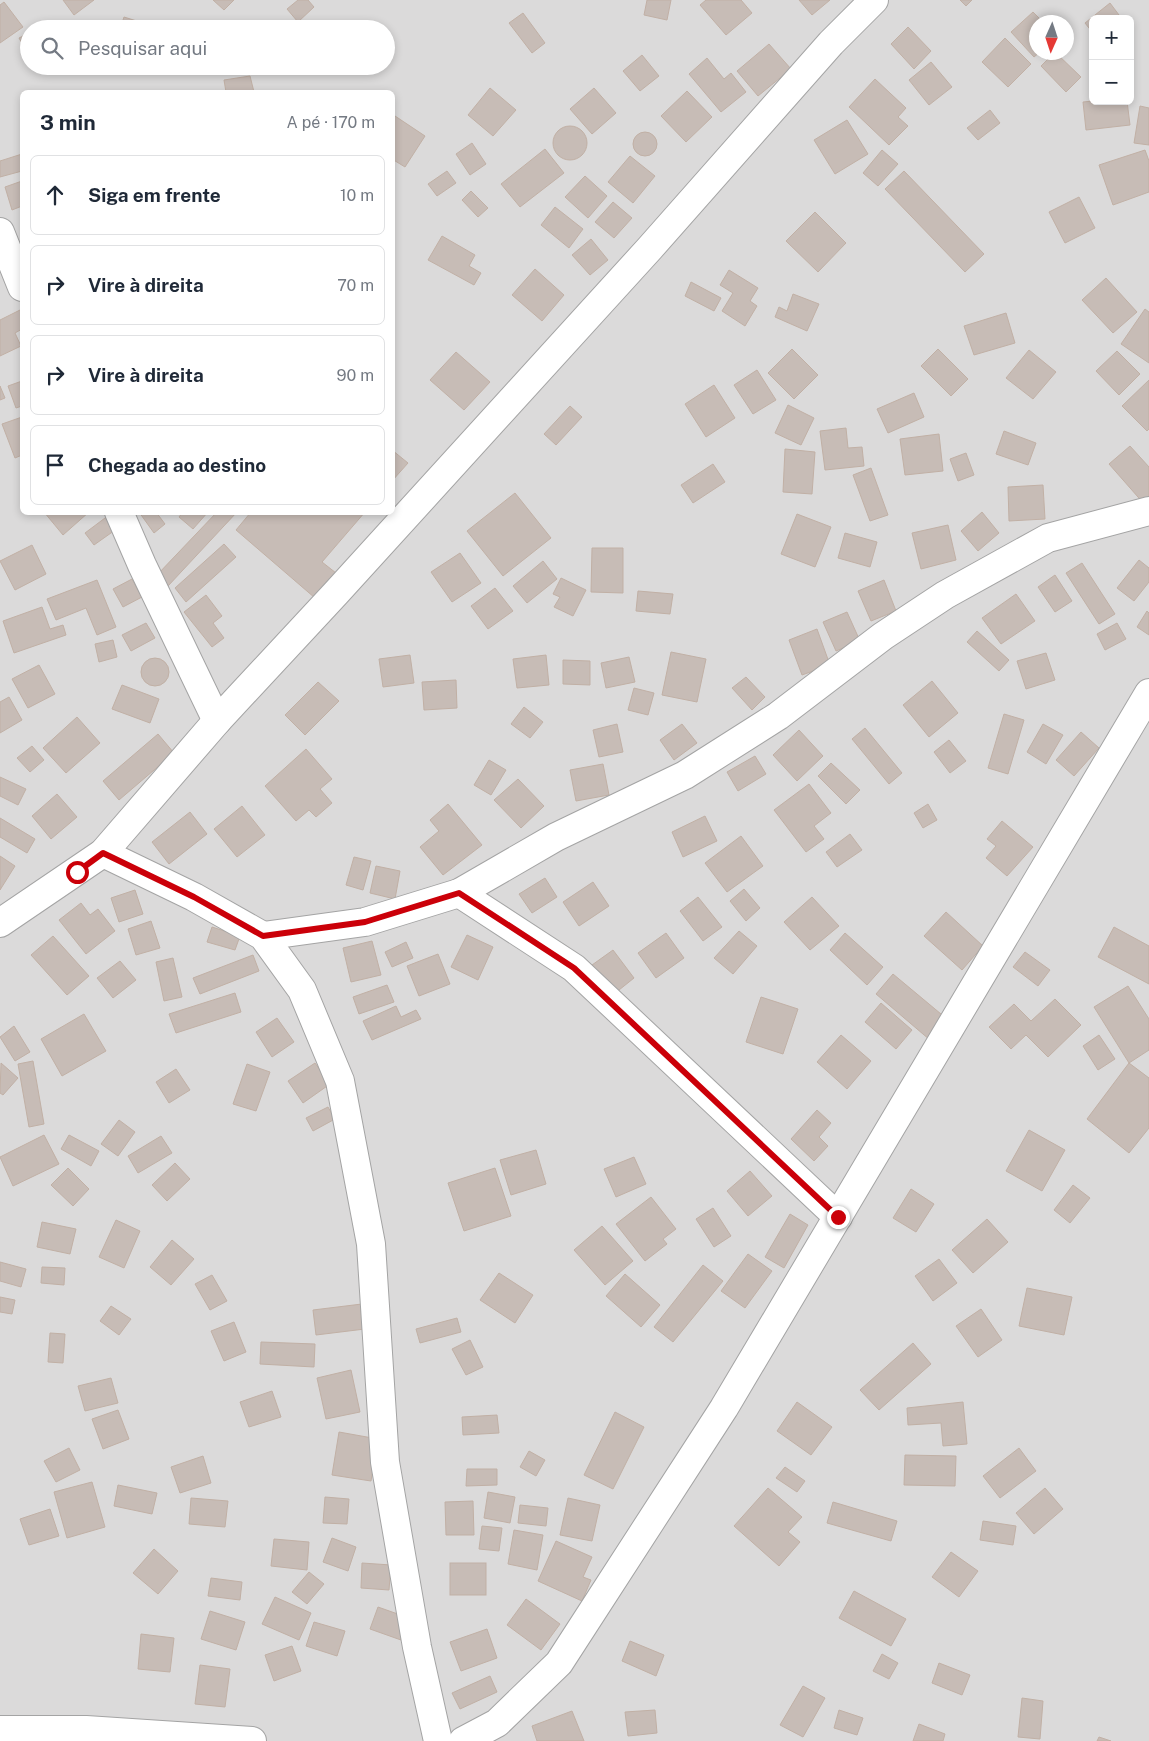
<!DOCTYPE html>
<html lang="pt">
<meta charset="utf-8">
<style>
body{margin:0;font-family:"Public Sans",sans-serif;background:#f2f2f3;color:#1f2937}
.controls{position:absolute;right:15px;top:15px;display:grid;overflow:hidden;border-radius:8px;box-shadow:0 2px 8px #0003}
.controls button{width:45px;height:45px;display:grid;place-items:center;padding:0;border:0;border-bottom:1px solid #e0e1e3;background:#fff;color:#1f2937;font:25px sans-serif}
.compass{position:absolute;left:1029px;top:15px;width:45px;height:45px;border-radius:50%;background:#fff;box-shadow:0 2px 8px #0003;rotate:183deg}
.stop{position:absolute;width:15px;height:15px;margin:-11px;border:4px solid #cb0009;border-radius:50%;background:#fff}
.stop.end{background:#cb0009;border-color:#fff;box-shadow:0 1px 5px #0008}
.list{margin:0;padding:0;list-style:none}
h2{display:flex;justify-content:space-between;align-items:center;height:65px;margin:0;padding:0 20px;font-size:21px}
h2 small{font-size:16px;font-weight:400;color:#747a83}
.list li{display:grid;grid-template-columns:32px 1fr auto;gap:15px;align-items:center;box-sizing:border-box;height:80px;margin:0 10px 10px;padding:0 10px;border:1px solid #e0e1e3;border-radius:8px}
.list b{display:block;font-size:19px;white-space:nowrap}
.list em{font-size:16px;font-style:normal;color:#747a83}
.icon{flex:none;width:28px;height:28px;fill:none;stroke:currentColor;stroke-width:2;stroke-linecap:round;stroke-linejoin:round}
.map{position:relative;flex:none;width:1149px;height:1741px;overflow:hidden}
.search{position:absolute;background:#fff;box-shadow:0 2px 8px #0003;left:20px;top:20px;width:375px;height:55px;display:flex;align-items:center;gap:12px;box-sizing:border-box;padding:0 18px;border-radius:28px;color:#747a83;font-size:19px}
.panel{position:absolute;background:#fff;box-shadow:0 2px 8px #0003;left:20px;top:90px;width:375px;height:425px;border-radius:8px}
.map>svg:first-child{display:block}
.residential{fill:#dbdada;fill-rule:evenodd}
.building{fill:#c7bcb6;stroke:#c1b0a5}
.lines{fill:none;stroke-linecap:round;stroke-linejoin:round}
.minor-casing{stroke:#a4a4a4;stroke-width:30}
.minor{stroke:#fff;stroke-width:28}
.route{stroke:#cb0009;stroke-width:6}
</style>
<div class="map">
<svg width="1149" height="1741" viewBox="0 0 1149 1741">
<rect width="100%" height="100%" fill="#efeae3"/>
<!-- residential -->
<path class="residential" d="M0,0h1149v1741h-1149zM1093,19h37v82h-37zM1036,22h30v30h-30zM29,29h357v37h-357zM22,92h370v420h-370z"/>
<!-- building -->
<g class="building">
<path d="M63,0h31l-20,15z"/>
<path d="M213,0h21l-10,10z"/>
<path d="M298,0h10l6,7 -16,15 -11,-13z"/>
<path d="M647,0h24l-4,20 -23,-5z"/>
<path d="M706,0h35l11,13 -26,22 -26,-30z"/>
<path d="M799,0h31l-18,15z"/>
<path d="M960,0h12l-6,6z"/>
<path d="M4,2l19,25 -23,16v-38z"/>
<path d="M1110,3l12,16h-29v14l-8,-10z"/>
<path d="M1033,12l10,10h-7v30h4l-6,5 -23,-25z"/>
<path d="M523,13l22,30 -13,10 -23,-30z"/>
<path d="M124,17l38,12h-42z"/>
<path d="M47,23l4,6h-15z"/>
<path d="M908,27l23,24 -17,18 -23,-25z"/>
<path d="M29,33v23l-10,-18z"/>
<path d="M1005,38l26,26 -23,23 -26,-25z"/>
<path d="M769,44l22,25 -33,27 -21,-25z"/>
<path d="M1055,52l26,25 -15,15 -25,-26z"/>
<path d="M642,55l17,21 -19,15 -17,-20z"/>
<path d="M707,58l17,21 7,-6 15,19 -25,20 -32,-38z"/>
<path d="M931,62l21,25 -23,18 -20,-25z"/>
<path d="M126,66h24l-2,7z"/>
<path d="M250,76l4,16h-28l-2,-12z"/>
<path d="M875,79l31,29 -8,9 10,9 -19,19 -40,-38z"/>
<path d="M490,88l26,22 -23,26 -25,-21z"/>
<path d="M594,88l22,25 -24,21 -22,-25z"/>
<path d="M687,91l25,26 -26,25 -25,-26z"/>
<path d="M1093,101h34l3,24 -44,5 -3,-28z"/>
<path d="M1140,106l9,2v37l-15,-2z"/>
<path d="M990,110l10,13 -22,17 -11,-12z"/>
<path d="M392,114l33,22 -20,31 -13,-8z"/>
<path d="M847,120l21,34 -33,20 -21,-34z"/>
<circle cx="570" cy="143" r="17"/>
<circle cx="645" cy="144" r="12"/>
<path d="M472,143l14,21 -16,11 -14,-21z"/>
<path d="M545,149l19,24 -44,34 -19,-23z"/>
<path d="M882,150l16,14 -20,22 -15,-13z"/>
<path d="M1145,150l4,11v31l-36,13 -14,-40z"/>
<path d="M22,154v17l-22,6v-16z"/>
<path d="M630,156l25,20 -22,27 -25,-21z"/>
<path d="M447,171l9,12 -19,13 -9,-12z"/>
<path d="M904,171l80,83 -19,18 -80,-83z"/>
<path d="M585,176l22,20 -19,22 -23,-21z"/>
<path d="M22,181v25l-10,4 -7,-23z"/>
<path d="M471,191l17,17 -10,9 -16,-17z"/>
<path d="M1079,197l16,31 -30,15 -16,-31z"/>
<path d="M613,202l19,16 -18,20 -19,-16z"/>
<path d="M555,207l28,22 -14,19 -28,-23z"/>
<path d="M815,212l31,31 -28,29 -32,-31z"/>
<path d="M442,236l33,19 -6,11 12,7 -7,12 -46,-25z"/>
<path d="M591,239l17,21 -18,15 -18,-20z"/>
<path d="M535,269l29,26 -22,26 -30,-26z"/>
<path d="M729,270l29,18 -8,13 7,5 -12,20 -23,-15 11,-18 -13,-8z"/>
<path d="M1106,278l31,34 -24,21 -31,-33z"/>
<path d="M691,282l30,16 -7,13 -29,-15z"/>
<path d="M793,294l26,10 -12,27 -32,-14 4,-10 8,4z"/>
<path d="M22,309v20l-7,4 6,13 -21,10v-36z"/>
<path d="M1145,309l4,3v51l-28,-19z"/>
<path d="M1006,313l9,30 -41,12 -10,-29z"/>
<path d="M792,349l26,26 -24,24 -26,-26z"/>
<path d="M938,349l30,30 -17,17 -30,-30z"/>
<path d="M1029,350l27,22 -23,27 -27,-21z"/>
<path d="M1117,351l23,23 -21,21 -23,-24z"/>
<path d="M456,352l34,30 -26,28 -34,-30z"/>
<path d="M757,370l19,30 -23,14 -19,-29z"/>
<path d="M1149,380v49l-2,2 -25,-25z"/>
<path d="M22,381v25l-6,2 -8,-22z"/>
<path d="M714,385l21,33 -29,19 -21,-33z"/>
<path d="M0,386l5,12 -5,2z"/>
<path d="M914,393l10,24 -36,16 -11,-24z"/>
<path d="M788,405l26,13 -13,27 -26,-12z"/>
<path d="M570,406l12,11 -26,28 -12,-11z"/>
<path d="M22,417v38l-7,3 -13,-34z"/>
<path d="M846,428l2,20 14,-1 2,19 -39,4 -5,-39z"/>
<path d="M1004,431l32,12 -8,22 -32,-11z"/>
<path d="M939,434l4,37 -38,4 -5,-36z"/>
<path d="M1130,446l19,21v35l-4,3 -36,-41z"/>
<path d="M785,449l30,3 -3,42 -29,-2z"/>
<path d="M392,450l16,13 -16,18z"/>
<path d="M966,453l8,22 -16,6 -8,-22z"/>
<path d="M713,464l12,18 -32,21 -12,-18z"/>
<path d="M871,468l17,47 -18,6 -17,-46z"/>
<path d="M1043,485l2,34 -36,2 -1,-34z"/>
<path d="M515,493l36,45 -48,38 -36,-45z"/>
<path d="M44,512h45l-26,23z"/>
<path d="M139,512h17l9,12 -11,9z"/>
<path d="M183,512h25l-15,17 -14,-12z"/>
<path d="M217,512h20l-69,74 -11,-11z"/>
<path d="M251,512h114l-43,50 14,11 -21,25 -79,-68z"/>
<path d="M982,512l17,21 -21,18 -17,-20z"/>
<path d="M797,514l34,13 -16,40 -34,-13z"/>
<path d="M109,515l9,13 -24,17 -9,-12z"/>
<path d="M948,525l8,35 -35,9 -9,-36z"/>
<path d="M845,533l32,9 -7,25 -32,-9z"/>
<path d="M224,544l12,13 -50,45 -11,-14z"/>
<path d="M32,545l14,29 -31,16 -15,-29z"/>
<path d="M592,548h31v45l-32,-1z"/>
<path d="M460,553l21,30 -29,19 -21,-30z"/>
<path d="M1139,560l10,8v14l-15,19 -17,-13z"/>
<path d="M543,561l14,18 -30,24 -14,-17z"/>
<path d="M1082,563l33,51 -16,10 -33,-51z"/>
<path d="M1055,575l17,26 -17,11 -17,-25z"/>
<path d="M561,578l25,12 -13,26 -19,-9 6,-10 -7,-3z"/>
<path d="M132,579l10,18 -19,10 -10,-18z"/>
<path d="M97,580l19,47 -19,8 -11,-27 -30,12 -9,-21z"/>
<path d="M884,580l12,31 -25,10 -13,-30z"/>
<path d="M495,588l18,23 -25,18 -17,-23z"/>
<path d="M638,591l35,3 -3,20 -34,-3z"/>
<path d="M1016,594l19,27 -34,23 -19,-26z"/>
<path d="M206,595l16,21 -9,7 11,15 -12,9 -28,-35z"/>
<path d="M42,607l8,22 13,-4 3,10 -52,18 -11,-32z"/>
<path d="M1147,611l2,2v22l-12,-8z"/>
<path d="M847,612l13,29 -24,10 -13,-29z"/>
<path d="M146,623l9,15 -24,13 -9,-16z"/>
<path d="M1117,623l9,16 -21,11 -8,-16z"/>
<path d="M817,629l13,36 -28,10 -13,-35z"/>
<path d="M977,631l32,29 -10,11 -32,-29z"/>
<path d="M113,640l4,17 -18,5 -4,-18z"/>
<path d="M671,652l35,7 -9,43 -35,-7z"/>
<path d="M1046,653l9,27 -29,9 -9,-28z"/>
<path d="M410,655l4,28 -31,4 -4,-28z"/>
<path d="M546,655l3,30 -32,3 -4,-29z"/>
<path d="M629,657l6,25 -29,6 -5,-25z"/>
<circle cx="155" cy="672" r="14"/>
<path d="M563,660l27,1v24l-27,-1z"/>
<path d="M39,665l16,29 -27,14 -16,-29z"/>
<path d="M746,677l19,20 -13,13 -20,-22z"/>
<path d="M456,680l1,28 -33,2 -2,-28z"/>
<path d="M932,681l26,32 -29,24 -26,-32z"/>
<path d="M318,682l21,19 -34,34 -20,-20z"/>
<path d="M122,685l37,14 -9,24 -38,-14z"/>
<path d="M634,688l20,5 -6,22 -20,-5z"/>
<path d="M9,697l13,23 -22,13v-31z"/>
<path d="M524,707l19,15 -13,16 -19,-14z"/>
<path d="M1004,714l20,6 -16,54 -20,-6z"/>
<path d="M77,717l23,26 -34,30 -23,-25z"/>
<path d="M617,724l6,28 -24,5 -6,-27z"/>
<path d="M682,724l15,19 -23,17 -14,-20z"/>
<path d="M1043,724l20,11 -17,29 -19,-12z"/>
<path d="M865,728l37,45 -13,11 -37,-45z"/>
<path d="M799,730l24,26 -26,25 -24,-26z"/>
<path d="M1081,732l18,16 -25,28 -18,-16z"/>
<path d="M158,734l16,19 -55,47 -16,-19z"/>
<path d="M949,740l17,21 -16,12 -16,-21z"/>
<path d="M32,746l12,14 -14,12 -13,-14z"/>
<path d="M306,749l26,30 -12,10 12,14 -16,14 -7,-7 -13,11 -31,-35z"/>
<path d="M755,756l11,18 -28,17 -11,-19z"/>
<path d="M489,760l17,10 -15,25 -17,-10z"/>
<path d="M831,763l29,27 -14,14 -28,-28z"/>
<path d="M603,764l6,31 -33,6 -6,-31z"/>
<path d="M0,777l26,12 -8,16 -18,-9z"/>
<path d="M518,779l26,27 -23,22 -27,-28z"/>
<path d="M809,784l22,29 -17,13 10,13 -18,13 -32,-42z"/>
<path d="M57,794l20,23 -26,22 -19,-23z"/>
<path d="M448,804l34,41 -39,30 -23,-28 19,-16 -9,-11z"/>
<path d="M928,804l9,16 -14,8 -9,-15z"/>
<path d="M242,806l23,29 -28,22 -23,-28z"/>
<path d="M190,812l17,22 -38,30 -17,-22z"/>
<path d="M705,816l12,25 -34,16 -11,-25z"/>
<path d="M0,818l35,21 -8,14 -27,-16z"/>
<path d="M1002,821l31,26 -26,29 -21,-18 10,-12 -9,-7z"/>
<path d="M850,834l12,16 -25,17 -11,-15z"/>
<path d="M741,836l22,30 -36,26 -22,-29z"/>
<path d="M0,856l15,10 -15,24z"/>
<path d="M354,857l17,4 -8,29 -17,-5z"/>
<path d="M376,866l24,5 -5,28 -25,-6z"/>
<path d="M545,878l12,19 -25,16 -13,-19z"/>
<path d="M593,882l16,24 -30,20 -16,-24z"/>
<path d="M744,889l16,19 -14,13 -16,-20z"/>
<path d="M135,890l8,24 -24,8 -8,-24z"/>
<path d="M698,897l24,30 -19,14 -23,-30z"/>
<path d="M812,897l27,29 -29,24 -26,-28z"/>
<path d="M81,903l9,12 8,-6 17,22 -29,23 -27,-34z"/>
<path d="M946,912l37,34 -21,24 -38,-34z"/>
<path d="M151,921l9,27 -24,7 -8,-26z"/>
<path d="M212,927l28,9 -5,14 -28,-8z"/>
<path d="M1114,927l35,19v38l-51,-27z"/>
<path d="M739,931l18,15 -24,28 -19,-16z"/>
<path d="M666,933l18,25 -28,20 -18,-25z"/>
<path d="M845,933l38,34 -16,18 -37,-35z"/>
<path d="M467,935l26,12 -15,33 -27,-13z"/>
<path d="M53,936l36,40 -22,19 -36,-40z"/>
<path d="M372,941l9,34 -30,7 -8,-34z"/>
<path d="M406,942l7,16 -21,9 -7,-15z"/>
<path d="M613,950l21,28 -20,16 -22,-29z"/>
<path d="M1025,952l25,18 -12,16 -25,-19z"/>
<path d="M438,954l12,30 -31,12 -12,-30z"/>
<path d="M253,955l6,16 -59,23 -7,-16z"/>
<path d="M173,958l9,39 -18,4 -8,-39z"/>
<path d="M120,961l16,19 -23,18 -16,-20z"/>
<path d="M893,974l54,45 -17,21 -54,-46z"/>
<path d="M387,985l7,17 -35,12 -6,-17z"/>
<path d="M1128,986l21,33v31l-20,13 -35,-56z"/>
<path d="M235,993l6,19 -65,21 -7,-19z"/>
<path d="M761,997l37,12 -15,45 -37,-12z"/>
<path d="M1055,999l26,26 -33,32 -22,-22 -15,14 -22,-22 25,-23 17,17z"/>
<path d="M881,1003l31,27 -16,19 -31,-27z"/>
<path d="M396,1006l5,11 15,-7 5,9 -49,21 -9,-19z"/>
<path d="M84,1014l22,37 -44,25 -21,-37z"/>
<path d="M277,1018l17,24 -22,15 -16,-25z"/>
<path d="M14,1026l16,26 -15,9 -15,-24z"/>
<path d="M841,1035l30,26 -24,28 -30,-27z"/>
<path d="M1099,1035l16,24 -17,11 -15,-24z"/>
<path d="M33,1061l11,63 -15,3 -11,-63z"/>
<path d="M1,1063l17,15 -15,17 -3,-2z"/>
<path d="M315,1063l15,21 -27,19 -15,-22z"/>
<path d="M1129,1063l20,15v50l-20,25 -42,-34z"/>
<path d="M247,1064l23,8 -14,39 -23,-7z"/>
<path d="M176,1069l14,21 -21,13 -13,-21z"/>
<path d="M328,1107l7,12 -22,12 -7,-13z"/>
<path d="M817,1110l14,13 -12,14 9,9 -14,15 -23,-22z"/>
<path d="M119,1120l16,12 -17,24 -17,-12z"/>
<path d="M1029,1130l36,20 -23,41 -36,-20z"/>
<path d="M44,1135l15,29 -46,22 -13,-29z"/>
<path d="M69,1135l30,16 -8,15 -30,-17z"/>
<path d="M161,1136l11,17 -34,20 -10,-17z"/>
<path d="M536,1150l10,34 -35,11 -11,-35z"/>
<path d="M634,1157l12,27 -30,13 -12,-28z"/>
<path d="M175,1163l15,16 -23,22 -15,-16z"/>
<path d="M68,1168l21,21 -16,17 -22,-21z"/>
<path d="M495,1168l16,48 -47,15 -16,-48z"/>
<path d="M750,1171l22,25 -24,20 -21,-25z"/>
<path d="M1073,1185l17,13 -20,25 -16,-13z"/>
<path d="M911,1189l23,15 -18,28 -23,-14z"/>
<path d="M651,1197l25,32 -13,10 4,5 -22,17 -29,-37z"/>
<path d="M713,1208l18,28 -17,11 -18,-28z"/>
<path d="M790,1214l18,11 -24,43 -19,-11z"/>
<path d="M987,1219l21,23 -35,31 -21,-23z"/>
<path d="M116,1220l24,11 -16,37 -25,-11z"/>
<path d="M42,1222l34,7 -6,25 -33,-7z"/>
<path d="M602,1226l31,35 -28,24 -31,-35z"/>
<path d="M172,1240l22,19 -23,26 -21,-18z"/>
<path d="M748,1254l24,17 -27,37 -24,-17z"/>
<path d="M939,1259l18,24 -24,18 -18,-25z"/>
<path d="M0,1262l26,7 -5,18 -21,-6z"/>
<path d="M703,1265l20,16 -50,61 -19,-15z"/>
<path d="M42,1267l23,1 -1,17 -23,-2z"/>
<path d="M499,1273l34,22 -18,28 -35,-23z"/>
<path d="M625,1274l35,31 -19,22 -35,-31z"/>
<path d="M212,1275l15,26 -17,9 -15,-26z"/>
<path d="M1027,1288l45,9 -8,38 -45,-9z"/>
<path d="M0,1297l15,3 -3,14 -12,-2z"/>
<path d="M370,1303l3,25 -57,7 -3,-25z"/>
<path d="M111,1306l20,13 -12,16 -19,-14z"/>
<path d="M981,1309l21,31 -24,17 -22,-31z"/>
<path d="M457,1318l4,14 -41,11 -4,-14z"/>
<path d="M234,1322l12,30 -22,9 -13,-30z"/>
<path d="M50,1333l15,1 -2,29 -15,-1z"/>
<path d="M470,1340l13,27 -17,8 -14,-26z"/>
<path d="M261,1342l54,2 -1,23 -54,-3z"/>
<path d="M913,1343l18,21 -52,46 -19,-20z"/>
<path d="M351,1370l9,42 -34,7 -9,-41z"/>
<path d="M111,1378l7,25 -33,8 -7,-25z"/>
<path d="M272,1391l9,26 -32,10 -9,-25z"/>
<path d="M797,1402l35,25 -21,28 -34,-24z"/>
<path d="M963,1402l4,42 -24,2 -2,-23 -33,2 -1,-17z"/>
<path d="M118,1410l11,29 -26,10 -11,-30z"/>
<path d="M615,1412l29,15 -31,62 -29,-14z"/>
<path d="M497,1415l2,18 -36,2 -1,-18z"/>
<path d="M339,1432l39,7 -7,42 -39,-6z"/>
<path d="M69,1448l11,22 -24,12 -12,-21z"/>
<path d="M1019,1448l17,23 -36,27 -17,-22z"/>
<path d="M529,1451l16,9 -9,16 -16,-9z"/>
<path d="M905,1455l51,1 -1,30 -51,-1z"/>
<path d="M203,1456l8,27 -31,10 -9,-26z"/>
<path d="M785,1467l20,14 -8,11 -21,-14z"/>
<path d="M467,1469h30v16l-31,1z"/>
<path d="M92,1482l13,45 -38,11 -13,-46z"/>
<path d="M118,1485l39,8 -5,21 -38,-8z"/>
<path d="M768,1488l34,29 -14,15 12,10 -21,24 -45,-40z"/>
<path d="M1045,1488l18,21 -29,25 -18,-21z"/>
<path d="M488,1492l27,5 -5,26 -26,-5z"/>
<path d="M325,1497l24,2 -2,25 -24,-1z"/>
<path d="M191,1498l37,3 -3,26 -36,-3z"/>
<path d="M568,1498l32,7 -8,36 -32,-6z"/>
<path d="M473,1501l1,34h-28l-1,-33z"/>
<path d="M833,1502l64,19 -6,20 -64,-18z"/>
<path d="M520,1505l28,3 -2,18 -28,-3z"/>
<path d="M50,1509l9,27 -30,9 -9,-26z"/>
<path d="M983,1521l33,5 -3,19 -33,-5z"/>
<path d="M482,1526l20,2 -3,23 -20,-2z"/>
<path d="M514,1530l29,5 -6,35 -29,-6z"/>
<path d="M332,1538l24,9 -8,24 -25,-9z"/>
<path d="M274,1539l35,3 -2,28 -36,-4z"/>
<path d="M556,1541l36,16 -9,20 8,3 -9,21 -44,-20z"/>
<path d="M154,1549l24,22 -20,23 -25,-21z"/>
<path d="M951,1552l27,19 -19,26 -27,-20z"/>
<path d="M362,1563l29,2 -2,25 -28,-2z"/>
<rect x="450" y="1563" width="36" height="32"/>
<path d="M309,1572l15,12 -17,20 -15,-12z"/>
<path d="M211,1578l31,4 -2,18 -32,-4z"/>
<path d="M854,1591l52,28 -15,27 -52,-28z"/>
<path d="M275,1597l36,16 -12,27 -37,-16z"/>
<path d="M526,1599l34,25 -19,26 -34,-25z"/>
<path d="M378,1607l31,11 -8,22 -31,-11z"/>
<path d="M210,1611l35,11 -9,28 -35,-11z"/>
<path d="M314,1622l31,9 -8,25 -31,-10z"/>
<path d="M487,1629l10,29 -36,13 -11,-29z"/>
<path d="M141,1634l33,4 -4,34 -32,-3z"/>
<path d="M630,1641l34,14 -8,21 -34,-15z"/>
<path d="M292,1646l9,25 -27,10 -9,-26z"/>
<path d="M882,1654l16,9 -9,16 -16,-8z"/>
<path d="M939,1663l31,12 -8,20 -30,-12z"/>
<path d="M200,1665l30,4 -5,38 -30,-3z"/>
<path d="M490,1676l7,16 -37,17 -8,-16z"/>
<path d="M803,1686l22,12 -22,39 -23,-12z"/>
<path d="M1022,1698l21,3 -3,38 -22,-2z"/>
<path d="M655,1710l2,23 -29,3 -3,-24z"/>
<path d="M839,1710l24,8 -6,17 -23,-7z"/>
<path d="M572,1711l12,30h-47l-5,-15z"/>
<path d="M919,1724l26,10 -2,7h-30z"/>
<path d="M1099,1737l12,4h-14z"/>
</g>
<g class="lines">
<!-- minor casing -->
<g class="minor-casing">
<g id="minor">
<path d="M0,232l22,55"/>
<path d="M119,512l23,53 75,156"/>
<path d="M103,853l91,44 69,39 39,54 38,91 31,163 14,218 32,185 21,94"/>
<path d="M459,893l115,75 264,249"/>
<path d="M0,923l103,-70 114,-132 119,-128 314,-345 181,-205 43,-43"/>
<path d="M263,936l102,-14 94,-29 97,-56 129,-62 93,-59 105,-80 62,-41 103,-57 101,-27"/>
<path d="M0,1730h86l166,11"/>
<path d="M463,1741l34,-18 62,-60 165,-255 425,-715"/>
</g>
</g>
<!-- minor -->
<use href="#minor" class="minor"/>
</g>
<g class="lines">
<!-- route -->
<path class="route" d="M77,872l26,-19 91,44 69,39 102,-14 94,-29 115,75 264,249"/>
</g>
</svg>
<div class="controls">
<button>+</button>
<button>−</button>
</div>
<svg class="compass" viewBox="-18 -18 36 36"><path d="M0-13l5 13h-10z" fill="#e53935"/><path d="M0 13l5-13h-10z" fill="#747a83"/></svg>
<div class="stop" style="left:77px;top:872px"></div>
<div class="stop end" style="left:838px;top:1217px"></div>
<div class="search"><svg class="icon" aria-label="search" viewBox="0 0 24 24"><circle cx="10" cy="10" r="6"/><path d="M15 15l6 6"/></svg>Pesquisar aqui</div>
<section class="panel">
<h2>3 min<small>A pé · 170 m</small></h2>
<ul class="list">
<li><svg class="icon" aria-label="ahead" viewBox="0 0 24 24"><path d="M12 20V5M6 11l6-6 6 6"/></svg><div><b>Siga em frente</b></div><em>10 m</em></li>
<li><svg class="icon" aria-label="right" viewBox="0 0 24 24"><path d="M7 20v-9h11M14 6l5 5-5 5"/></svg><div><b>Vire à direita</b></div><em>70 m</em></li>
<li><svg class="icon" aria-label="right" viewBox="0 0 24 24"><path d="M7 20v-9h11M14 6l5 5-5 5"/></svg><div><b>Vire à direita</b></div><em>90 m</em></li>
<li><svg class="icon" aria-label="arrive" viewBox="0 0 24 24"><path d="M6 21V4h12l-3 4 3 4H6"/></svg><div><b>Chegada ao destino</b></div></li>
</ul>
</section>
</div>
